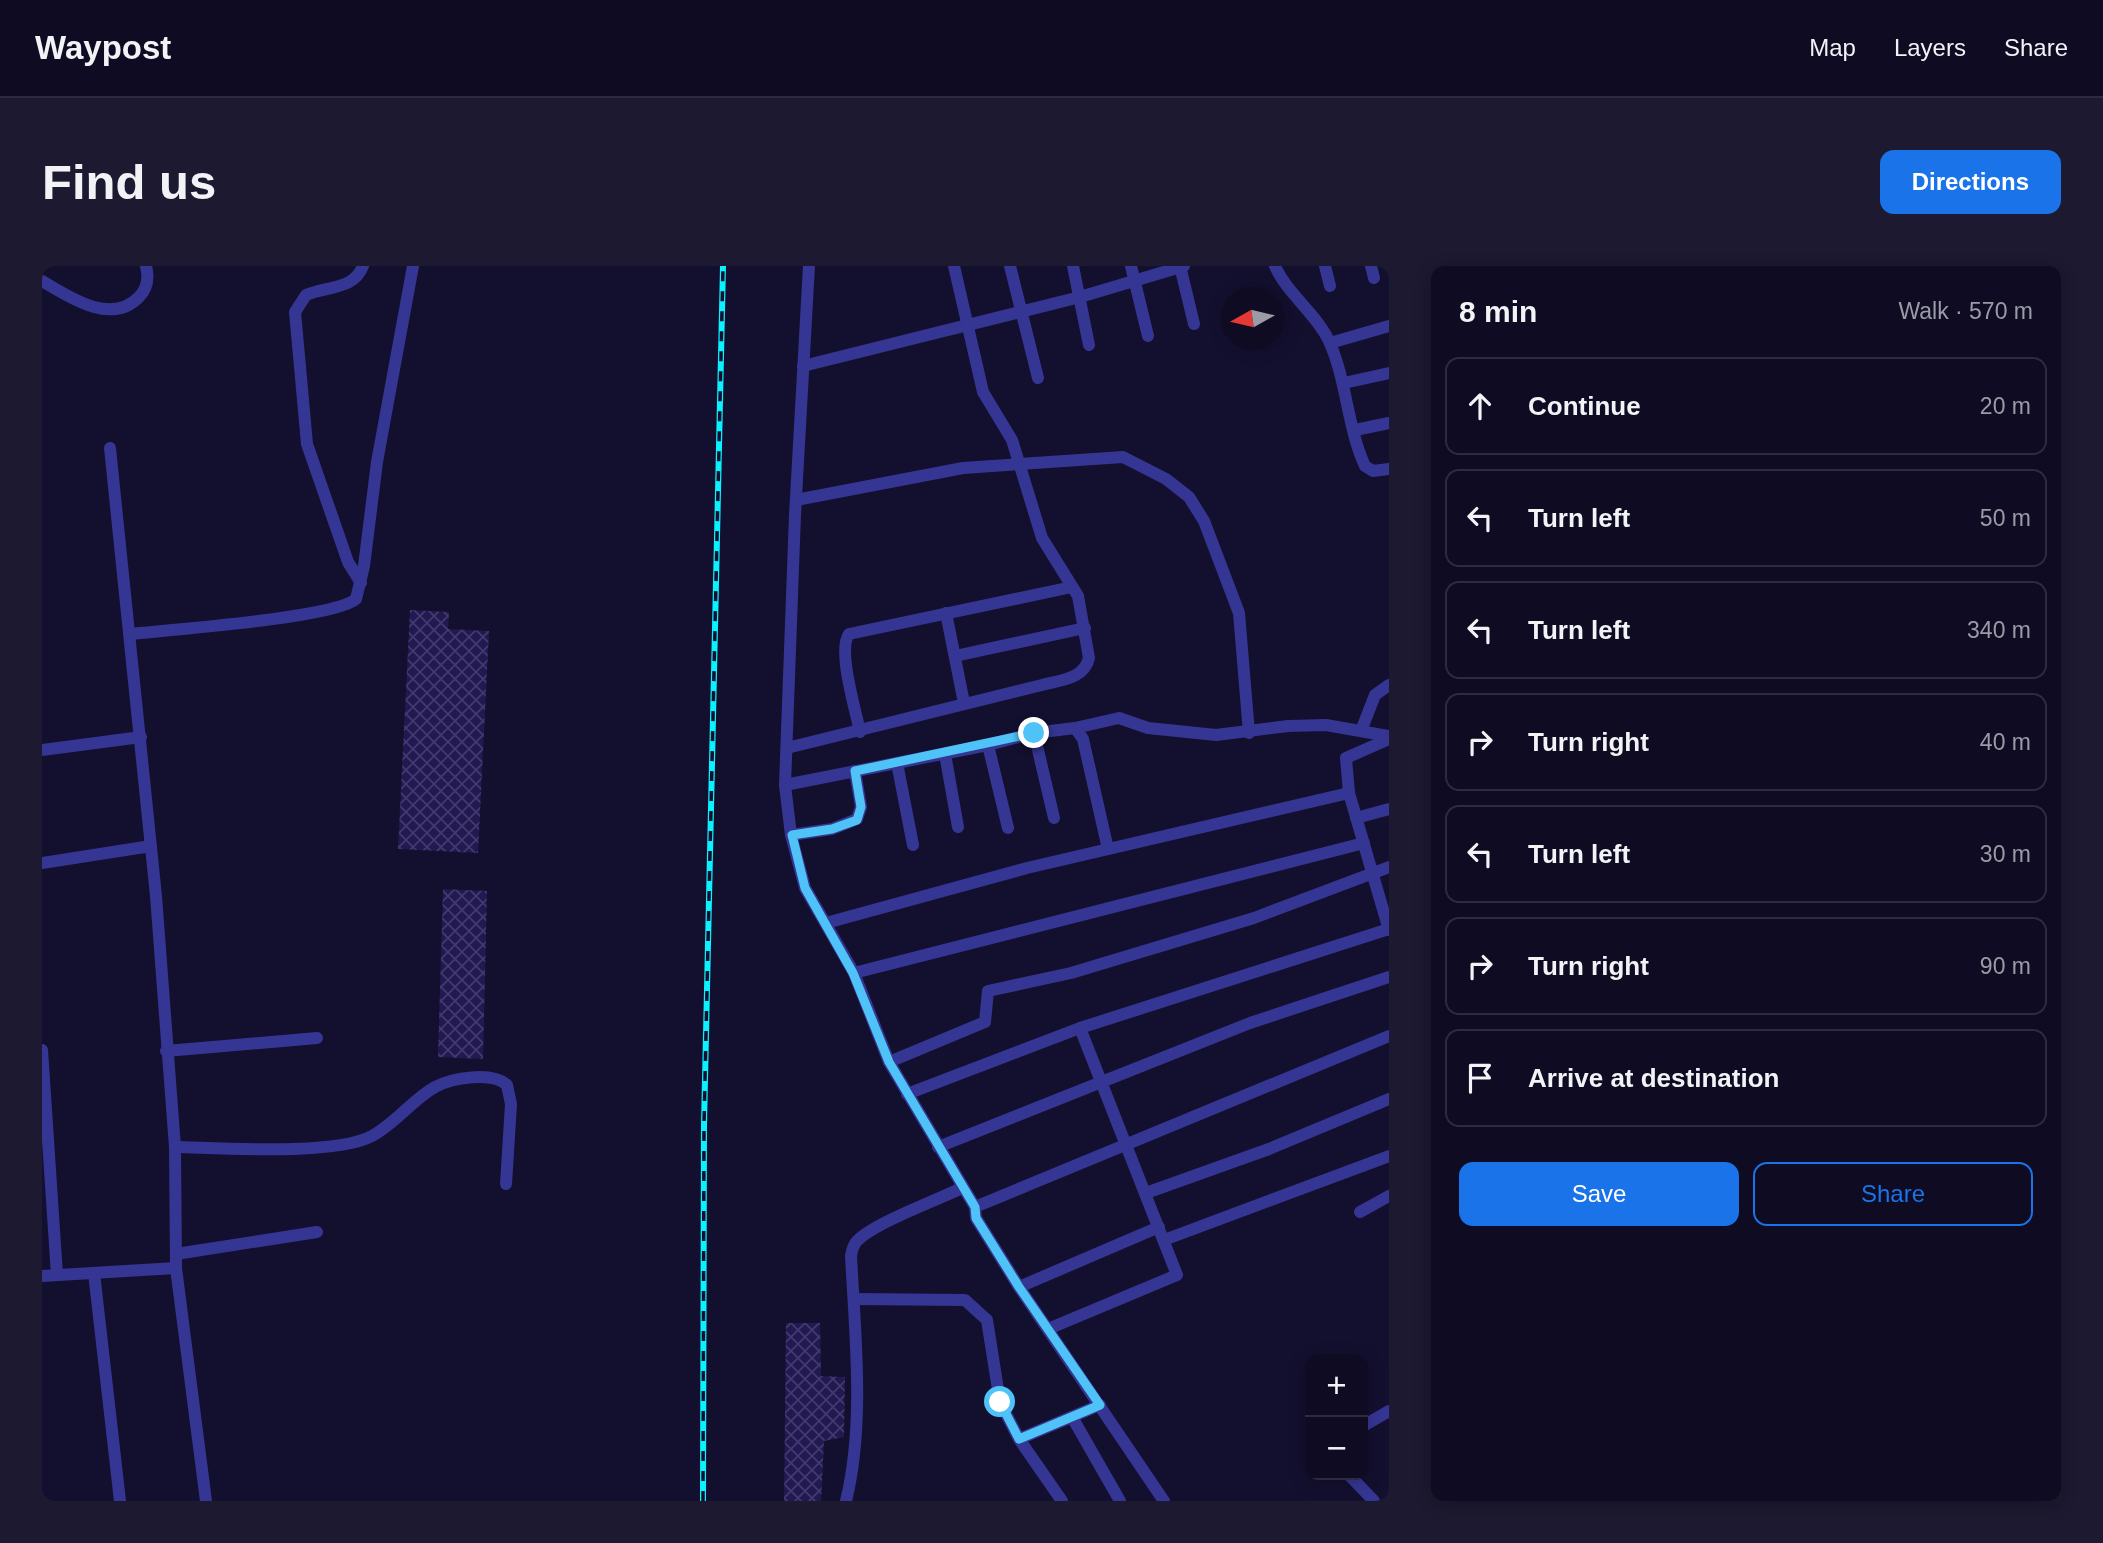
<!DOCTYPE html>
<meta charset="utf-8">
<style>
body{margin:0;font-family:Helvetica,sans-serif;background:#1c1930;color:#f1f3f6}
.controls{position:absolute;right:21px;bottom:21px;display:grid;overflow:hidden;border-radius:14px;box-shadow:0 4px 18px #0003}
.controls button{width:63px;height:63px;display:grid;place-items:center;padding:0;border:0;border-bottom:2px solid #2e2b41;background:#0e0b23;color:#f1f3f6;font:35px sans-serif}
.compass{position:absolute;left:1179px;top:21px;width:63px;height:63px;border-radius:50%;background:#0e0b23;box-shadow:0 4px 18px #0003;rotate:262deg}
.stop{position:absolute;width:21px;height:21px;margin:-16px;border:5px solid #4fc3f7;border-radius:50%;background:#fff}
.stop.end{background:#4fc3f7;border-color:#fff;box-shadow:0 2px 7px #0008}
.list{margin:0;padding:0;list-style:none}
h2{display:flex;justify-content:space-between;align-items:center;height:91px;margin:0;padding:0 28px;font-size:30px}
h2 small{font-size:23px;font-weight:400;color:#9b9ba6}
.list li{display:grid;grid-template-columns:46px 1fr auto;gap:21px;align-items:center;box-sizing:border-box;height:98px;margin:0 14px 14px;padding:0 14px;border:2px solid #2e2b41;border-radius:14px}
.list b{display:block;font-size:26px;white-space:nowrap}
.list em{font-size:23px;font-style:normal;color:#9b9ba6}
.actions{display:flex;gap:14px;padding:21px 28px}
.actions a{flex:1;padding:16px 0;border:2px solid #1a73e8;border-radius:14px;text-align:center;font-size:24px;color:#1a73e8}
.actions .main{background:#1a73e8;color:#fff}
.icon{flex:none;width:38px;height:38px;fill:none;stroke:currentColor;stroke-width:2;stroke-linecap:round;stroke-linejoin:round}
.map{position:relative;flex:none;width:1347px;height:1235px;overflow:hidden;border-radius:14px}
header{display:flex;align-items:center;gap:42px;box-sizing:border-box;height:98px;padding:0 35px;background:#0e0b23;border-bottom:2px solid #2e2b41}
header strong{font-size:33px}
nav{display:flex;gap:38px;margin-inline-start:auto;font-size:24px}
.intro{display:flex;align-items:center;justify-content:space-between;box-sizing:border-box;height:168px;padding:0 42px}
h1{margin:0;font-size:49px}
.button{padding:18px 32px;border-radius:14px;background:#1a73e8;color:#fff;font-size:24px;font-weight:700}
main{display:flex;gap:42px;padding:0 42px}
aside{flex:1;background:#0e0b23;border-radius:14px;box-shadow:0 4px 18px #0003}
.map>svg:first-child{display:block}
.building{fill:url(#building-cross-hatch)}
.lines{fill:none;stroke-linecap:round;stroke-linejoin:round}
.minor{stroke:#353693;stroke-width:12}
.rail-casing{stroke:#09f2ff;stroke-width:6}
.rail{stroke:#130f2f;stroke-width:3.5;stroke-dasharray:10;stroke-linecap:butt}
.route{stroke:#4fc3f7;stroke-width:9}
</style>
<header>
<strong>Waypost</strong>
<nav><a>Map</a><a>Layers</a><a>Share</a></nav>
</header>
<div class="intro"><h1>Find us</h1><a class="button">Directions</a></div>
<main>
<div class="map">
<svg width="1347" height="1235" viewBox="0 0 1347 1235">
<defs>
<pattern id="building-cross-hatch" width="8" height="8" patternUnits="userSpaceOnUse" patternTransform="scale(1.75)"><rect width="8" height="8" fill="#221952"/><path d="M0 0l8 8M0 8l8-8" fill="none" stroke="#423a6c"/></pattern>
</defs>
<rect width="100%" height="100%" fill="#130f2f"/>
<!-- building -->
<g class="building">
<path d="M368,344l39,2 -1,17 41,2 -11,222 -80,-4z"/>
<path d="M401,623l44,2 -4,168 -45,-2z"/>
<path d="M744,1057h34l1,53 24,1 -1,60 -20,4 -3,60h-37z"/>
</g>
<g class="lines">
<!-- minor -->
<g class="minor">
<path d="M767,0l-14,249 -10,270 6,50 14,53 49,85 35,89 86,145"/>
<path d="M968,0l28,112"/>
<path d="M1031,0l16,79"/>
<path d="M1089,0l17,70"/>
<path d="M1138,0l14,58"/>
<path d="M1233,0c12,28 41,47 54,75 18,40 18,86 36,125l8,5 16,-2"/>
<path d="M1283,0l5,20"/>
<path d="M1329,0l3,12"/>
<path d="M0,15c27,16 69,45 97,16 9,-9 10,-19 7,-31"/>
<path d="M1288,77l59,-17"/>
<path d="M761,100l277,-69 104,-31"/>
<path d="M1302,117l45,-10"/>
<path d="M1313,164l34,-7"/>
<path d="M68,182l46,448 19,251 1,121 30,233"/>
<path d="M754,234l167,-32 160,-11 43,22 23,18 15,24 35,92 10,120"/>
<path d="M319,317l-13,-21 -41,-118 -12,-132 11,-17c21,-9 48,-5 57,-29"/>
<path d="M904,347l18,90"/>
<path d="M88,368c37,-4 205,-16 226,-35l8,-33 13,-104 36,-196"/>
<path d="M913,390l130,-28"/>
<path d="M1033,462l44,-10 29,10 68,7 72,-9 38,-1 63,11"/>
<path d="M1319,465l14,-36 14,-10"/>
<path d="M818,466c-4,-21 -23,-82 -11,-98l223,-47"/>
<path d="M992,467l20,85"/>
<path d="M946,479l20,83"/>
<path d="M745,482l255,-63c19,-5 42,-6 47,-27l-11,-62 -36,-58 -30,-98 -29,-48 -29,-126"/>
<path d="M0,484l99,-13"/>
<path d="M903,488l13,73"/>
<path d="M855,497l16,82"/>
<path d="M743,519l203,-40 46,-12 41,-5 8,11 25,110"/>
<path d="M1307,527l-3,-35 43,-19"/>
<path d="M1314,552l33,-9"/>
<path d="M749,569l41,-6 25,-10 4,-12 -6,-36"/>
<path d="M0,597l109,-17"/>
<path d="M784,657l201,-55 322,-75 40,137"/>
<path d="M812,707l510,-130"/>
<path d="M0,784l15,225"/>
<path d="M124,785l151,-13"/>
<path d="M847,796l96,-40 3,-31 83,-18 183,-55 135,-51"/>
<path d="M865,828l173,-66 309,-99"/>
<path d="M133,881c46,1 159,9 197,-11 24,-13 40,-36 63,-49 17,-9 57,-16 72,-2l4,19 -5,80"/>
<path d="M896,881l312,-124 139,-46"/>
<path d="M1104,927l123,-44 120,-50"/>
<path d="M1318,946l29,-16"/>
<path d="M1122,974l225,-84"/>
<path d="M134,988l141,-22"/>
<path d="M52,1007l26,228"/>
<path d="M0,1010l134,-8"/>
<path d="M977,1021l140,-60"/>
<path d="M812,1033l111,1 22,20 13,82 19,37 43,62"/>
<path d="M1006,1063l129,-54 -97,-247"/>
<path d="M1030,1151l48,84"/>
<path d="M1321,1160l26,-15"/>
<path d="M977,1173l81,-34"/>
<path d="M1307,1209l25,26"/>
<path d="M804,1235c19,-78 9,-166 5,-245 1,-6 2,-11 6,-15 17,-18 80,-41 105,-53"/>
<path d="M1122,1235l-145,-214 -43,-69 -1,-11 414,-171"/>
</g>
<!-- rail casing -->
<g class="rail-casing">
<path id="rail" d="M661,1235l1,-376 19,-859"/>
</g>
<!-- rail -->
<use href="#rail" class="rail"/>
</g>
<g class="lines">
<!-- route -->
<path class="route" d="M958,1136l19,37 81,-34 -81,-118 -43,-69 -1,-11 -86,-145 -36,-89 -48,-85 -13,-53 40,-6 25,-9 4,-13 -6,-36 179,-38"/>
</g>
</svg>
<div class="controls">
<button>+</button>
<button>−</button>
</div>
<svg class="compass" viewBox="-18 -18 36 36"><path d="M0-13l5 13h-10z" fill="#e53935"/><path d="M0 13l5-13h-10z" fill="#9b9ba6"/></svg>
<div class="stop" style="left:958px;top:1136px"></div>
<div class="stop end" style="left:992px;top:467px"></div>
</div>
<aside>
<h2>8 min<small>Walk · 570 m</small></h2>
<ul class="list">
<li><svg class="icon" aria-label="ahead" viewBox="0 0 24 24"><path d="M12 20V5M6 11l6-6 6 6"/></svg><div><b>Continue</b></div><em>20 m</em></li>
<li><svg class="icon" aria-label="left" viewBox="0 0 24 24"><path d="M17 20v-9H6M10 6l-5 5 5 5"/></svg><div><b>Turn left</b></div><em>50 m</em></li>
<li><svg class="icon" aria-label="left" viewBox="0 0 24 24"><path d="M17 20v-9H6M10 6l-5 5 5 5"/></svg><div><b>Turn left</b></div><em>340 m</em></li>
<li><svg class="icon" aria-label="right" viewBox="0 0 24 24"><path d="M7 20v-9h11M14 6l5 5-5 5"/></svg><div><b>Turn right</b></div><em>40 m</em></li>
<li><svg class="icon" aria-label="left" viewBox="0 0 24 24"><path d="M17 20v-9H6M10 6l-5 5 5 5"/></svg><div><b>Turn left</b></div><em>30 m</em></li>
<li><svg class="icon" aria-label="right" viewBox="0 0 24 24"><path d="M7 20v-9h11M14 6l5 5-5 5"/></svg><div><b>Turn right</b></div><em>90 m</em></li>
<li><svg class="icon" aria-label="arrive" viewBox="0 0 24 24"><path d="M6 21V4h12l-3 4 3 4H6"/></svg><div><b>Arrive at destination</b></div></li>
</ul>
<div class="actions"><a class="main">Save</a><a>Share</a></div>
</aside>
</main>
